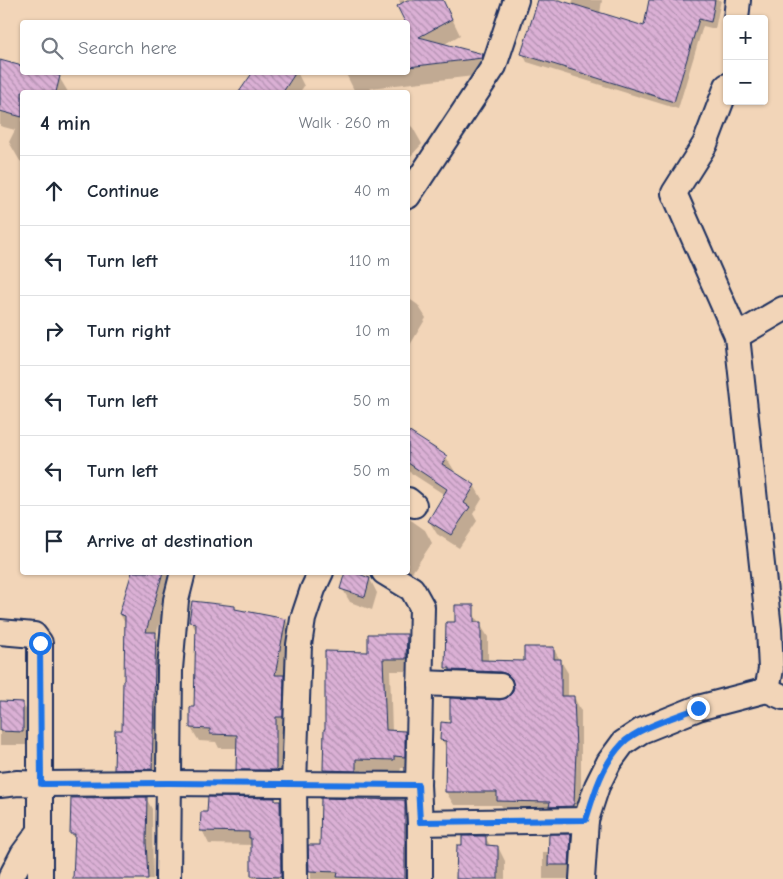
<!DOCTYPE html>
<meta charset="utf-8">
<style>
body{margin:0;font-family:"Comic Neue",sans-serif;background:#f6f6f7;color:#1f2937}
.controls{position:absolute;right:15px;top:15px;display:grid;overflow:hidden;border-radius:5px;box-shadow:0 1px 4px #0004}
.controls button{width:45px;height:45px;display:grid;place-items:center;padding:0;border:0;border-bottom:1px solid #e0e1e3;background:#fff;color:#1f2937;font:25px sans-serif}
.stop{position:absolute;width:15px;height:15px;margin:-11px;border:4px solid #1a73e8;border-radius:50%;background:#fff}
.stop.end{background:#1a73e8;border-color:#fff;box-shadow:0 1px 5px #0008}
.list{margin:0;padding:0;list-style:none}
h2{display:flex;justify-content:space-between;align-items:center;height:65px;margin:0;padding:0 20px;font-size:21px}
h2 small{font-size:16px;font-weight:400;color:#747a83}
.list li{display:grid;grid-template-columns:32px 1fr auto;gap:15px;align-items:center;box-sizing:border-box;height:70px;padding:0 20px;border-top:1px solid #e0e1e3}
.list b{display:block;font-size:19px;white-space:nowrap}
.list em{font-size:16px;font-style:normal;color:#747a83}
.icon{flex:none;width:28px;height:28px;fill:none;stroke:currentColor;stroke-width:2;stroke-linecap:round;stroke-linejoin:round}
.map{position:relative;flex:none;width:783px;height:879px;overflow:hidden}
.search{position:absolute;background:#fff;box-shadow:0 1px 4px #0004;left:20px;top:20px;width:390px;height:55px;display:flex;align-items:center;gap:12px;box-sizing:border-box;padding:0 18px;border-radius:5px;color:#747a83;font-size:19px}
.panel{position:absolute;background:#fff;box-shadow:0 1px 4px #0004;left:20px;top:90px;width:390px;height:485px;border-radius:5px}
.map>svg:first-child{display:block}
.shadow{fill:#0003}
.building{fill:url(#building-back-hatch);stroke:#1b2f5e}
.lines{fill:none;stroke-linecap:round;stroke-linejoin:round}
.minor-casing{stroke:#1b2f5e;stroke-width:28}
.minor{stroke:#f2d5b8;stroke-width:24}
.route{stroke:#1a73e8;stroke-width:6}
</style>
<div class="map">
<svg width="783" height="879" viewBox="0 0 783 879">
<defs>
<pattern id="building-back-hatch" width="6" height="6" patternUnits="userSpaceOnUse" patternTransform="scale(1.25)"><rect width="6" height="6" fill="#dbb0d5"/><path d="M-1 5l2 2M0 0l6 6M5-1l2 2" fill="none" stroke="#b190b0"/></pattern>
</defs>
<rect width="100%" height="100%" fill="#f2d5b8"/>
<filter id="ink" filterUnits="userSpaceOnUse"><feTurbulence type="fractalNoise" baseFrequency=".02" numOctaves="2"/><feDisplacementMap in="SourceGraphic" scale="10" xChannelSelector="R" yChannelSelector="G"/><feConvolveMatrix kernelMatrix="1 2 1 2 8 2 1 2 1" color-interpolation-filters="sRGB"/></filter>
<g filter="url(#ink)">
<!-- shadow -->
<g class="shadow">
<path d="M399,0h44l17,35 -17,10 40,10 9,16 -1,3 -121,14 6,4h-21l-10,-20h63v-25l9,-1 -9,-24h-2l-8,-16 3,-1z"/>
<path d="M539,0h16l17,5 1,-5h29l-2,14 45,14 5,-28h71l-6,29 -12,-3 -25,83 -151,-47 -4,-8z"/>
<path d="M0,62l22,5v5l37,5 9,15h-46v70l-2,-1 -11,-19 6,-12 -15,-4z"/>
<path d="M254,72h43l7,14 -4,6h-58z"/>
<path d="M408,123l5,5 9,16 -14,15z"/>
<path d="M408,298l10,7 8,13 -16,27 -2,-1z"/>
<path d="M408,432l38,25 8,13 -1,2 21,13 8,14 -9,15 4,7 -18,27 -22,-14 -8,-13 16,-26 -37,-24z"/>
<path d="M408,518l17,12 7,13 -21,31 -3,-3z"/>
<path d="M133,572h42l-19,63 7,12 -4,136h-36l-8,-14 9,-38 2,-106 -6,-11z"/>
<path d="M370,579l7,14 -5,17 -22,-8 -8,-14z"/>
<path d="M235,607l1,4 50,9 7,14 -9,45 7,11 -1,40h-7v53h-38l-8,-14 1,-21h-19l-3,-6 -17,-1 -8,-13 5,-19 1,-77 -6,-10z"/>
<path d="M473,613l15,24v24l37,1 28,-14 15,25v24h6l7,14v106l-75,-3 -5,-9h-47l-8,-13 1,-43 -5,-9 9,-16 56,-25 10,-9 -9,-17h-3l7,13 -58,-6 -7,-13 9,-44z"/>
<path d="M406,636l7,12 -1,23h-22l2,61h13l7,12 -1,24h-10l-1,4 -38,-2v12h-31l-7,-12 1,-40 45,-76z"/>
<path d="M0,703h22l8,13v29h-30z"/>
<path d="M146,798l6,11 1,70h-79l2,-38 -4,-7z"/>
<path d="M275,799l2,4 3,-1 8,14v63h-34l-2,-3v-31l-43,-1 -7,-14 7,-17z"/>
<path d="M404,801l8,14v64h-101l-1,-33 12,1z"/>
<path d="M571,835l7,13 -2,31h-33v-27h7z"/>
<path d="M485,837l6,10h7l7,14v18h-48l6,-33z"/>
</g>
<!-- building -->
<g class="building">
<path d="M407,0h36l9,19 -33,18 64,17 -1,4 -74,9v-45h-3l-8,-16z"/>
<path d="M538,0h21l85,26 5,-26h66l-4,22 -12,-3 -25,83 -153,-48z"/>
<path d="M0,60l22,6v6h24l14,4 -4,16h-34v25l-22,-6z"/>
<path d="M253,72h43l-13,20h-44z"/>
<path d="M408,431l39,25 -5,8 33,21 -11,18 6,4 -19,28 -23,-14 19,-32 -39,-26z"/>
<path d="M132,572h31l-17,60h10l-4,137 -38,1 1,-40h7l1,-50h1l1,-64 -6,-2z"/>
<path d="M345,572h8l17,6 -5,19 -25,-8z"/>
<path d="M192,601l43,5v3l51,10 -11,56h9l-1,42h-7v53h-40l1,-35 -27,-1v-5l-20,-1v-21h4l2,-84 -7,-1z"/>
<path d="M455,605h19v17h7v38l43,1v-14h30v12h7v37h13l2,54 -2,54h-1v2l-24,1 1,-5 -53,-1v-9h-52l1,-51 -6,-1 1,-18 9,1v-25l50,2 7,-2 5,-5 2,-6 -2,-8 -5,-5 -6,-2 -51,-2v-2h-5l1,-46h9z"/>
<path d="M368,634h39l-1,25h-23l3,71 19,1v26l-11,-1v4l-38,-1v12l-33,-1 1,-41h1v-78l43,1z"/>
<path d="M0,701l23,1v30l-23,-1z"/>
<path d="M147,797l-1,45 2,37h-75l2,-45h-5l1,-36z"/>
<path d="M208,797l67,1v3h5l1,76 -30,-1v-38h-2v-6l-49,-1 1,-19h6z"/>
<path d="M321,798l84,2v79l-68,-2 1,-5 -29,-1 -1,-26h12z"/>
<path d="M549,834h22l-2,31h-21z"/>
<path d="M462,836h24v9l12,1v33h-42l1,-34h5z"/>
</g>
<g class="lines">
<!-- minor casing -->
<g class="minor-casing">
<g id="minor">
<path d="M736,19l2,-19"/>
<path d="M727,86l-22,58 -31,49 63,143 32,293 2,40 -4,21 16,7"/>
<path d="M408,196l86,-130 22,-66"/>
<path d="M737,336l46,-27"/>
<path d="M408,500l6,5"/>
<path d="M384,572l28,17 10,18 -4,178 2,38v56"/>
<path d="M0,632l34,3 6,8v188l-17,23 -13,25"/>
<path d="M420,683l80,3"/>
<path d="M0,785l18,-2 23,1 127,-1 250,2"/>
<path d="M420,823l166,-3"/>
<path d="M40,831v48"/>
<path d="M168,879l2,-210 6,-69 7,-28"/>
<path d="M295,879l-1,-96 5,-138 4,-26 10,-30 8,-17"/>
<path d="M582,879l4,-59 11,-34 12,-24 14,-19 18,-12 57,-23 69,-18"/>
</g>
</g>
<!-- minor -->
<use href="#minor" class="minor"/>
</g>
</g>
<g class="lines" filter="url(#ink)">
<!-- route -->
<path class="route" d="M40,643l1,141 127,-1 250,2 2,37 166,-2c8,-26 16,-55 36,-76 13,-15 56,-28 76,-36"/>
</g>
</svg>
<div class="controls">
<button>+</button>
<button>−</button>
</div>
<div class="stop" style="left:40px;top:643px"></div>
<div class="stop end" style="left:698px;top:708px"></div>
<div class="search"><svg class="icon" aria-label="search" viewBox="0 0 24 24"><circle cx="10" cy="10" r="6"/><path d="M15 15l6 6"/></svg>Search here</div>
<section class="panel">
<h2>4 min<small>Walk · 260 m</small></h2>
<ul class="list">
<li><svg class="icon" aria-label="ahead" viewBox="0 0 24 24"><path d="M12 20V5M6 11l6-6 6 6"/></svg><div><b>Continue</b></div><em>40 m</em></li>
<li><svg class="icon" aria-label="left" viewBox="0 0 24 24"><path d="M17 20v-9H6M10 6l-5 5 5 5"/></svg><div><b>Turn left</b></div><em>110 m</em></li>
<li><svg class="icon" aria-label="right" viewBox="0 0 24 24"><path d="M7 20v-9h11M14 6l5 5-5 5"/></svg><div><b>Turn right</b></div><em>10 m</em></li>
<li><svg class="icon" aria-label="left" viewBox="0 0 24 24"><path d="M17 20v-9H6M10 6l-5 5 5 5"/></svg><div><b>Turn left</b></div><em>50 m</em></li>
<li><svg class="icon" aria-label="left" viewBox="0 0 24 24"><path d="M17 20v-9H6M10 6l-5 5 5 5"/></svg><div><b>Turn left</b></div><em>50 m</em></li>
<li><svg class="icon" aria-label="arrive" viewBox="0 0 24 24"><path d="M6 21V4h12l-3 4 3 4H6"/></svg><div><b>Arrive at destination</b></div></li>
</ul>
</section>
</div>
